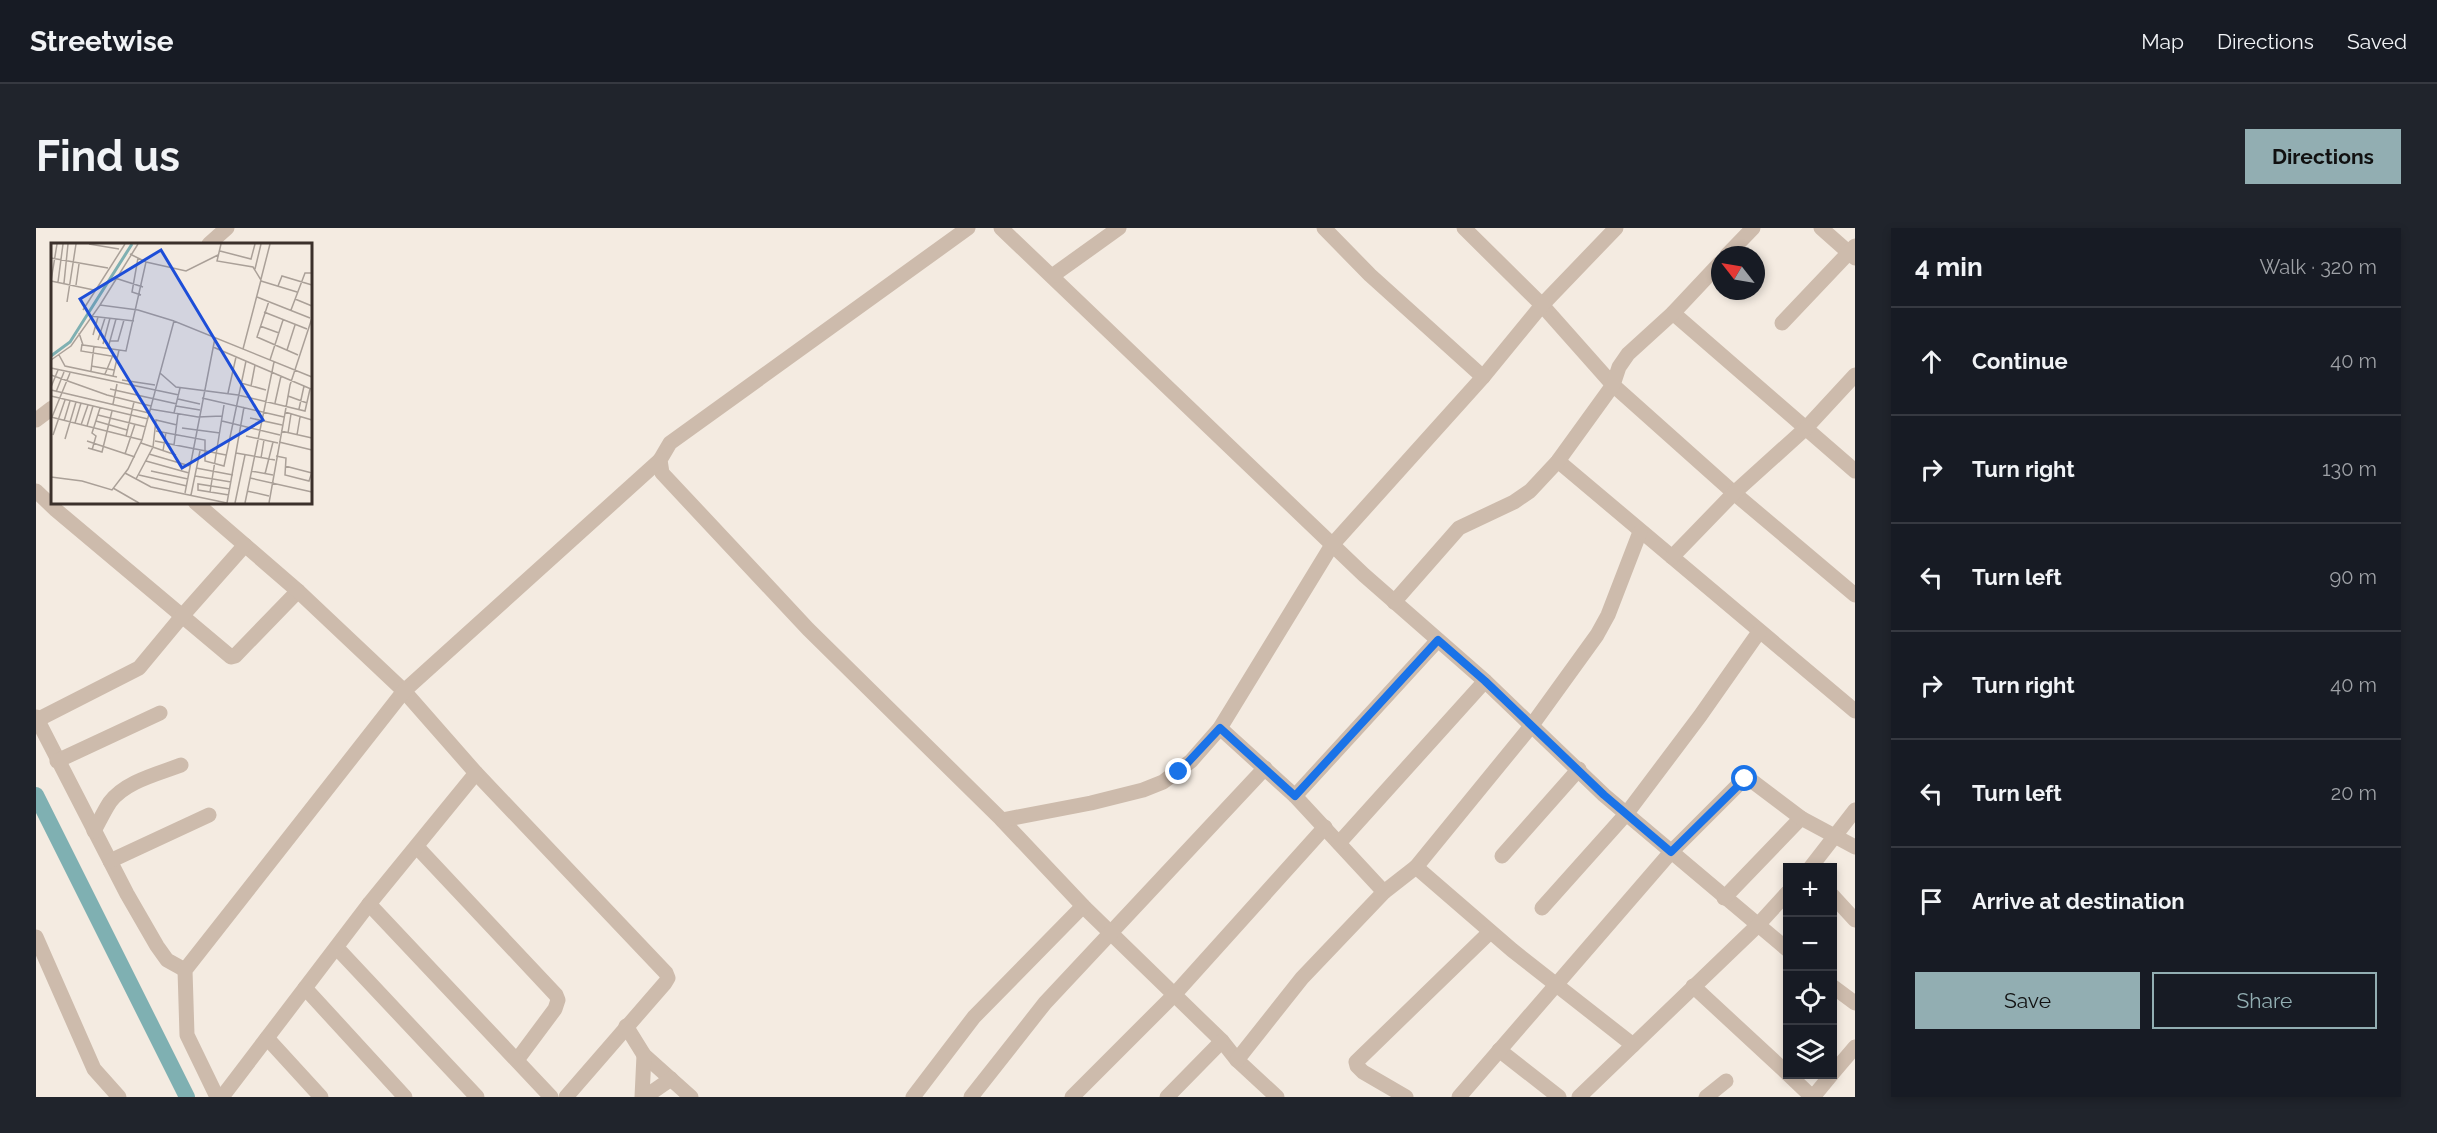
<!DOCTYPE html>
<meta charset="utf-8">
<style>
body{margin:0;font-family:Raleway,sans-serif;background:#20242c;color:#f1f3f6}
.controls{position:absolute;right:18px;bottom:18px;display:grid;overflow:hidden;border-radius:0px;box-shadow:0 3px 9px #0003}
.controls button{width:54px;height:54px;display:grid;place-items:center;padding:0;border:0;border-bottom:2px solid #363941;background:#171b24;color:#f1f3f6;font:30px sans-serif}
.compass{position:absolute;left:1675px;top:18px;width:54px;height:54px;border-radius:50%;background:#171b24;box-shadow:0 3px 9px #0003;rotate:301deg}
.stop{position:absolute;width:18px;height:18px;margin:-14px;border:4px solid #1a73e8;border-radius:50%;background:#fff}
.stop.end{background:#1a73e8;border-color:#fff;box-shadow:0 2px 6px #0008}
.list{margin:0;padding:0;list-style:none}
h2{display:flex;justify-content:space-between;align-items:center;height:78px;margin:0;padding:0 24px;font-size:26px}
h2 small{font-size:20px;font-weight:400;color:#9ea1a6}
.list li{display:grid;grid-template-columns:39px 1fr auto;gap:18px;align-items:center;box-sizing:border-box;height:108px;padding:0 24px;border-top:2px solid #363941}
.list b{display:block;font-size:22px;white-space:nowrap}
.list em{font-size:20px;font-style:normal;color:#9ea1a6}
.actions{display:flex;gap:12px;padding:18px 24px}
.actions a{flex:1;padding:14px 0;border:2px solid #92aeb2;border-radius:0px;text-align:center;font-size:21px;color:#92aeb2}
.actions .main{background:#92aeb2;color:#111}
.icon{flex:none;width:33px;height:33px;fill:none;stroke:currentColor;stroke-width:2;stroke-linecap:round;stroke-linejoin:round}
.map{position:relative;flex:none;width:1819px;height:869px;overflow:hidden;border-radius:0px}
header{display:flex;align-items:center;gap:36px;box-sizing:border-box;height:84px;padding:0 30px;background:#171b24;border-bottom:2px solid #363941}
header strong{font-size:28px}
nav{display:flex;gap:33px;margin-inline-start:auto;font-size:21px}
.intro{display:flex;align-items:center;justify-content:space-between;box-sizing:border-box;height:144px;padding:0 36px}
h1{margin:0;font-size:42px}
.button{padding:15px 27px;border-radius:0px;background:#92aeb2;color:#111;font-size:21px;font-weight:700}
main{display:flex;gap:36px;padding:0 36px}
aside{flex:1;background:#171b24;border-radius:0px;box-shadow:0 3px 9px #0003}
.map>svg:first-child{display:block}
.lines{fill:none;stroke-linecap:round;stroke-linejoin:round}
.canal{stroke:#7fb0b2;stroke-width:16}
.minor{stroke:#cdbbac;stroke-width:15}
.route{stroke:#1a73e8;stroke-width:8}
.inset-river{fill:none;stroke:#7fb0b2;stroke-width:3}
.inset-road{fill:none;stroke:#aaa098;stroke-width:1.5}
.view{fill:#1d4ed8;fill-opacity:0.15;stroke:#1d4ed8;stroke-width:3}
.inset-edge{fill:none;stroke:#3b302b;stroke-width:3}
</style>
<header>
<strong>Streetwise</strong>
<nav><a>Map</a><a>Directions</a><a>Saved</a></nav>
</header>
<div class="intro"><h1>Find us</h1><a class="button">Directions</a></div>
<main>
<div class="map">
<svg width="1819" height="869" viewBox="0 0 1819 869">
<rect width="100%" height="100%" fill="#f4ebe1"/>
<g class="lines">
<!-- canal -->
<path class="canal" d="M0,567l151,302"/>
<!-- minor -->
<g class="minor">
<path d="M932,0l-298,215 -10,17 2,13 146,156 194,191 83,88 137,133 15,19 40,37"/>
<path d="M965,0l363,347 121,106 119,114 184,155"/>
<path d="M1288,0l46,47 113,102"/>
<path d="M1428,0l78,77 71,80 121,108 121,102"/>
<path d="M1785,0l34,30"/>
<path d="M173,16l18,-16"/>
<path d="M1691,27l26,-27"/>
<path d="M1016,48l67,-48"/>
<path d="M1637,85l182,158"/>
<path d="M1746,95l73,-77"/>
<path d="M0,192l16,-12"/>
<path d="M1522,233l297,250"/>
<path d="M0,263l20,19 175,147 4,-1 63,-65"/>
<path d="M159,274l103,89 106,100 72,82 190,200 2,5 -3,5 -99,114"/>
<path d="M1636,329l62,-64 72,-65 49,-53"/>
<path d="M1358,374l65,-74 55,-26 16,-11 28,-30 55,-76 6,-18 9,-13 45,-41 47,-50"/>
<path d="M0,489l91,177 30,52 10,14 18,10"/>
<path d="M1,492l102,-52 44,-53 62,-70"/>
<path d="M1184,500l75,68 89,96"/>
<path d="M21,533l103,-48"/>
<path d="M1259,568l143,-156"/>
<path d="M966,592l89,-17 52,-13 20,-8 28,-21 29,-33 112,-183 151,-168 59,-72 74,-77"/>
<path d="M58,603c5,-9 10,-20 16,-29 16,-21 48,-28 71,-37"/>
<path d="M1303,615l146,-162"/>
<path d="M381,619l139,148 2,5 -3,9 -38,51"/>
<path d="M1466,628l77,-87"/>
<path d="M74,633l99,-46"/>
<path d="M1380,639l96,83 121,95"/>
<path d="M1774,640l45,-58"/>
<path d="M1796,667l23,25"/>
<path d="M1688,670l77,-80"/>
<path d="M333,676l182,193"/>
<path d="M1506,680l85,-95 73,-97 59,-84"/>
<path d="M0,709l58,132 25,28"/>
<path d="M301,720l140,149"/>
<path d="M1657,758l95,88"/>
<path d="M1796,758l23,17"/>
<path d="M269,760l100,109"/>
<path d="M590,798l18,29 47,42"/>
<path d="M231,810l54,59"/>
<path d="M1463,822l60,47"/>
<path d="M1201,832l65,-82 82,-86 32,-25 116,-142 65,-90 11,-20 32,-83"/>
<path d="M1752,846l24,23"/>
<path d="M1796,846l23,-27"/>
<path d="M181,869l-30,-62 -2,-65 219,-279 256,-231"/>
<path d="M186,869l147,-193 107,-131"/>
<path d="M606,869l2,-42"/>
<path d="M609,869l26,-18"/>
<path d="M877,869l61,-80 109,-111"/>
<path d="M935,869l74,-94 220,-235"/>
<path d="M1036,869l101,-101 152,-169"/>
<path d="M1131,869l55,-56"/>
<path d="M1370,869l-43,-25 -6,-6 -1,-4 134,-130"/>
<path d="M1423,869l212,-245 70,-70 4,-3 7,2 49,37 54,29"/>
<path d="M1543,869l178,-171 31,-34"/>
<path d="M1670,869l20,-16"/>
<path d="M1777,869l19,-23"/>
</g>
</g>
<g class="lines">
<!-- route -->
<path class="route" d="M1143,544l41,-44 75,68 143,-156 47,41 119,114 67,57 74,-73"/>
</g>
<!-- overview -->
<g transform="translate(15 15)">
<rect width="261" height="261" fill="#f4ebe1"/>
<path class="inset-river" d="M0,113l19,-14 62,-98"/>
<path class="inset-road" d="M38,1l30,5M170,1l-4,17 36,6 8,13 -18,69M169,8l31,8 4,-15M79,11l16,8 40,9 32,-16M0,15l57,10M87,15l-6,34 9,3M204,26l6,-25M64,35l28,9M210,36l9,-35M0,38l43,9M0,38l6,-37M210,38l36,11M7,39l5,-38M13,40l4,-39M25,42l3,-21M227,43l4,-10 30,9M206,54l53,21M244,56l17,7M218,58l-12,36 41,18M16,59l9,-58M49,62l38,-61M32,67l42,-66M240,67l14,-37h7M213,69l43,17M39,73l44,5M209,83l19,7M28,90l4,12 43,6 20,-89M42,92l5,-18M47,97l7,-22M59,98h8l6,-21M31,101l-1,7 36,6M52,101l7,-26M162,104l98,42M57,105l8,-29M236,107l8,-25M8,112l6,11 52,11M0,117l20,-14 29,-41 38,5 36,11M219,117l13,-40M40,123l23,4M0,125l128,27M40,128l3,-25M109,130l16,14 62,8 67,16 5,-22M54,131l8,-19M0,132l56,20 44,11M62,133l6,-26M71,137l33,5M190,140l25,7M200,143l4,-21M0,144l7,-17M59,146l67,15M0,147l98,23M5,149l8,-20M177,150l8,-36M0,153l97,23M237,153l19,7M151,155l82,19M127,156l22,5M224,160l6,-27M62,161l4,-20M125,163l24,4M99,166l48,8 24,-1M248,166l5,-23M234,169l27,8M123,170l6,-25M47,172l48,12M0,174l91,23M1,174l18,-44M199,175l32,7M13,178l6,-20M45,178l31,9M171,178l58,14M24,180l6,-20M30,182l7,-20M36,183l6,-20M131,185l38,5M105,188l49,9v21l19,5 22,-105M230,188l31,7M237,190l3,-19M2,192l12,-35M246,192l3,-18M75,193l8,-34M195,193l32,7M14,196l11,-37M36,198l48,16M104,198l71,14M228,199l33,8M90,200l35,12M123,202l4,-31M37,205l14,4 10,-41M41,207l4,-14 -4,-3 8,-25M112,208l3,-19M185,210l39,7M74,211l10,-30M98,211l41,12M225,213l10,2 -1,17 24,6 3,-9M210,215l3,-18M95,218l43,12M234,223l27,7M145,225l37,7M100,228l37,8M200,228l22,4M74,230l26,14 76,16M214,231l8,-32M88,232l48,11M144,233l36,6M0,234l31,4 30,9 16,-21 14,-29 32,-119 138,56M199,235l62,14M85,236l17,-32 3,-27 21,5M62,245l26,15M196,248l22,5M159,249l14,-87M134,250l30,-155M140,252l9,-44M178,252l-31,-5v-6l32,5M176,260l17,-96M184,260l10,-48M194,260l29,-141M218,260l21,-118 22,-67"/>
<path class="view" d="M110,7l102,170 -81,48 -102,-169z"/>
<rect width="261" height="261" class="inset-edge"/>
</g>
</svg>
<div class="controls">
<button>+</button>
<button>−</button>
<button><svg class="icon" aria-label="locate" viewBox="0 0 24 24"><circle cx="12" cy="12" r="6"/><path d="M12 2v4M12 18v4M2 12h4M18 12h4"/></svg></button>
<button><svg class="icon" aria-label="layers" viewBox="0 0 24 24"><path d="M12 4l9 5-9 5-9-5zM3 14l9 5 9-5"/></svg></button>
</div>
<svg class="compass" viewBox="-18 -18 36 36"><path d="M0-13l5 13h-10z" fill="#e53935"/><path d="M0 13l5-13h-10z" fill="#9ea1a6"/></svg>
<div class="stop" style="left:1709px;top:551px"></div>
<div class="stop end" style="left:1143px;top:544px"></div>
</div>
<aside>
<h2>4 min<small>Walk · 320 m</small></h2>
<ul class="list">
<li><svg class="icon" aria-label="ahead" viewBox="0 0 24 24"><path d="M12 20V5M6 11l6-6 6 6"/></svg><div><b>Continue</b></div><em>40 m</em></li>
<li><svg class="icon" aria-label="right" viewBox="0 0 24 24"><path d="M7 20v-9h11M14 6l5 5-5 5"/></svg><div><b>Turn right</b></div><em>130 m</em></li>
<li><svg class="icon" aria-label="left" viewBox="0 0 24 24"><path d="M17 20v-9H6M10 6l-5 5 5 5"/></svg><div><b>Turn left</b></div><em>90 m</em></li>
<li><svg class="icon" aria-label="right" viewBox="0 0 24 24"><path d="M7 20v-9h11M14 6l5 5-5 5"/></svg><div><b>Turn right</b></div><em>40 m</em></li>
<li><svg class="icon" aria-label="left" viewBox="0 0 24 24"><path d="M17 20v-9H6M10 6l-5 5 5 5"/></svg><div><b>Turn left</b></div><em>20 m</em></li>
<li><svg class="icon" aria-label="arrive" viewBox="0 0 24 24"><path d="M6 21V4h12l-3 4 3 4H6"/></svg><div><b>Arrive at destination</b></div></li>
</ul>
<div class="actions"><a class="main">Save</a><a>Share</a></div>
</aside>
</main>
